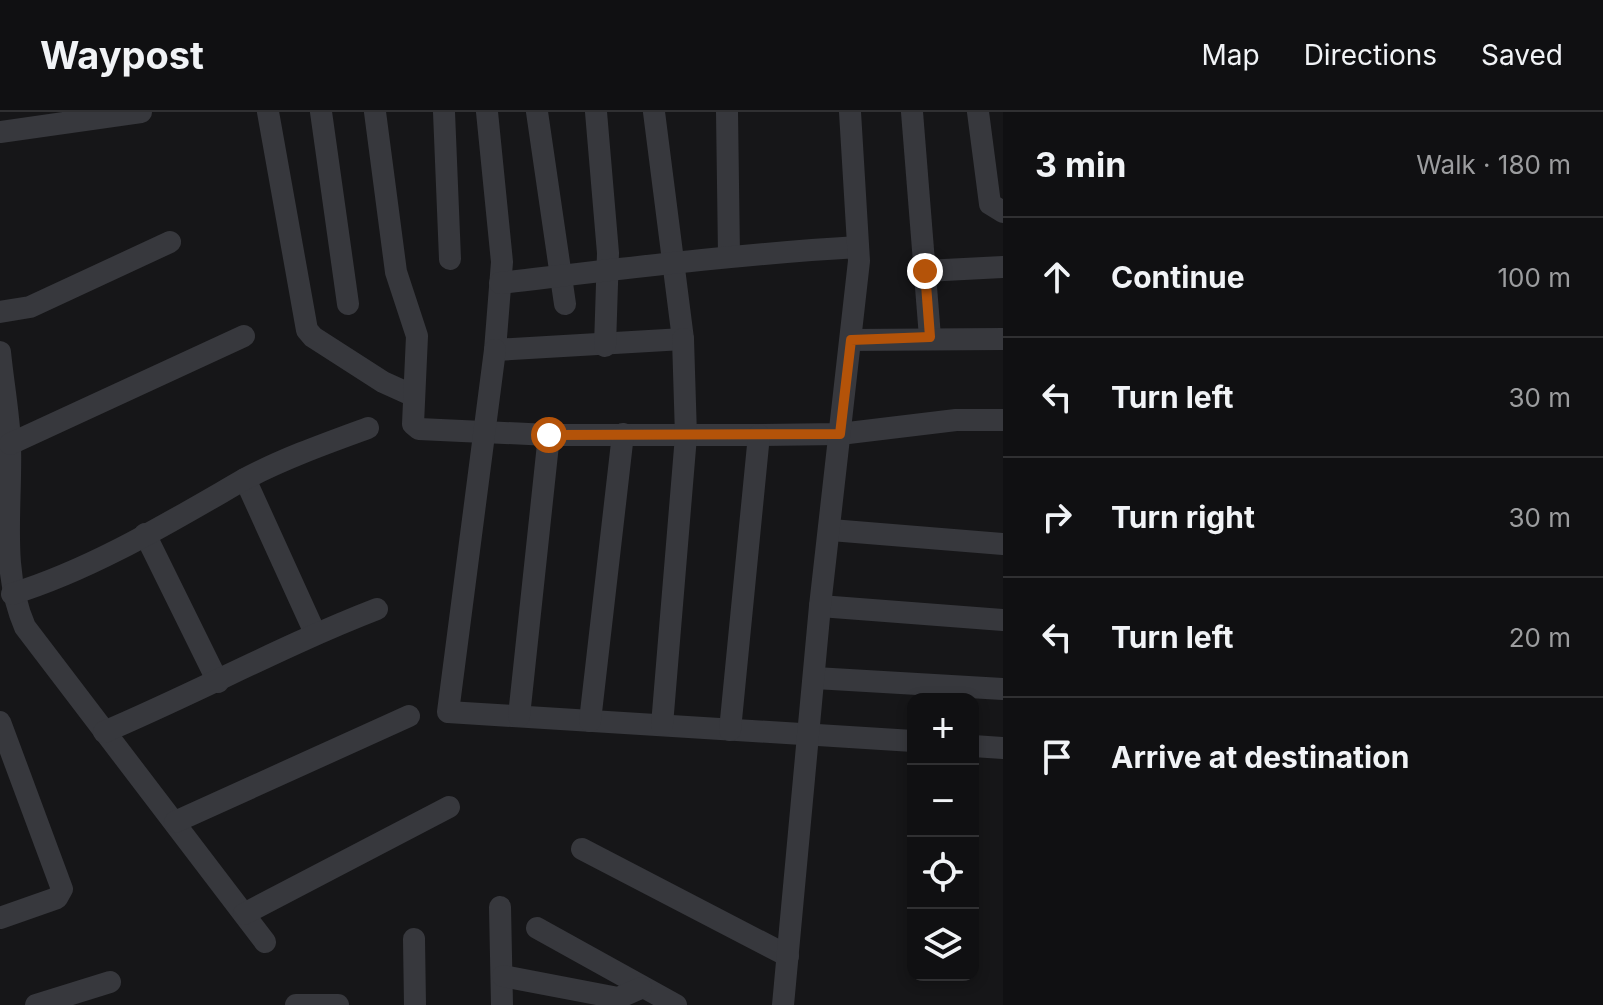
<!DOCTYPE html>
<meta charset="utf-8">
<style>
body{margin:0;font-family:Inter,sans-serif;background:#1e1e20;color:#f1f3f6}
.controls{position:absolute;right:24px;bottom:24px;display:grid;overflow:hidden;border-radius:16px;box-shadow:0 4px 12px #0003}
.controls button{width:72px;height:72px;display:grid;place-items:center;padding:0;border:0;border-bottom:2px solid #303032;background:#101012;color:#f1f3f6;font:40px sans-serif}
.stop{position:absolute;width:24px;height:24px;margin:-18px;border:6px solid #b45309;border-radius:50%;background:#fff}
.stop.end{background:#b45309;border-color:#fff;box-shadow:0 2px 8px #0008}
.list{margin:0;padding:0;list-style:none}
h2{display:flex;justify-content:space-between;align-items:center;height:104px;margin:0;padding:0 32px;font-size:34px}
h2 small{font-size:26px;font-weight:400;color:#9c9d9f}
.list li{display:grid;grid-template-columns:52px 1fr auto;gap:24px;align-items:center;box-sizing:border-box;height:120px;padding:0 32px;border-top:2px solid #303032}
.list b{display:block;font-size:30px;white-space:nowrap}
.list em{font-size:26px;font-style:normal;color:#9c9d9f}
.icon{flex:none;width:44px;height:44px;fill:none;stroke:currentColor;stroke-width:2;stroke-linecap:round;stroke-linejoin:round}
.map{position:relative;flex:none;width:1003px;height:893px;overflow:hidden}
header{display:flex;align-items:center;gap:48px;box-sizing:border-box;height:112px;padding:0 40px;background:#101012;border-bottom:2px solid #303032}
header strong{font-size:38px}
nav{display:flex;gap:44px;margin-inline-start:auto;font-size:28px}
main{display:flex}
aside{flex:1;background:#101012}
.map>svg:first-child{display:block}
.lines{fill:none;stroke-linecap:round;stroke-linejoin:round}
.minor{stroke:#37383d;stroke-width:22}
.route{stroke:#b45309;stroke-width:10}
</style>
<header>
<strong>Waypost</strong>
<nav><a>Map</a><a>Directions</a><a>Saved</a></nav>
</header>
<main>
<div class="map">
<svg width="1003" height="893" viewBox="0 0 1003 893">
<rect width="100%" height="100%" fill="#161618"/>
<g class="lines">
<!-- minor -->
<g class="minor">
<path d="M268,0l39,218 6,7 70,45 31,14"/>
<path d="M321,0l27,192"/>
<path d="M375,0l21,160 21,64 -4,88 6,5 130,6h210l81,-1 116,-14h47"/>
<path d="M444,0l6,147"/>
<path d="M487,0l15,150 -7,88 188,-11 -29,-227"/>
<path d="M537,0l28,192"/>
<path d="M596,0l12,141 -3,93"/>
<path d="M727,0l2,143"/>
<path d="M912,0l18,225"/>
<path d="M978,0l12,92 13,8"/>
<path d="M0,20l141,-20"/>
<path d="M925,159l78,-4"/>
<path d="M500,171c120,-14 238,-29 358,-36"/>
<path d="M0,200l30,-5 140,-65"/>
<path d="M851,228l152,-1"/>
<path d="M495,238l-47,362 465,29"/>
<path d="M0,240c3,31 9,62 10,92 2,62 -10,126 15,183l240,315"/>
<path d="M10,332l234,-108"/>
<path d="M245,367l70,154"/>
<path d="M831,418l172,14"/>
<path d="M145,422l73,148"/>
<path d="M12,482c81,-25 158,-72 231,-114 39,-21 84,-37 125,-52"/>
<path d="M820,494l183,14"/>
<path d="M815,566l188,11"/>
<path d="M519,604l30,-281"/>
<path d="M590,609l33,-287"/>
<path d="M0,610l62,167 -5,9 -57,20"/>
<path d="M662,613l24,-289 -3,-97"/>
<path d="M730,618l29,-295"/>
<path d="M104,620c92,-39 180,-87 273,-123"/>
<path d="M973,634l30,2"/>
<path d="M175,710l234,-106"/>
<path d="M582,737l206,107"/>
<path d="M500,795l2,98"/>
<path d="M244,802l205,-107"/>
<path d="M537,816l139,77"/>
<path d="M414,827l1,66"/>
<path d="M503,864l115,22 23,-10"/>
<path d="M36,893l74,-23"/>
<path d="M296,893h42"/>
<path d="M783,893l37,-399 39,-345 -9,-149"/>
</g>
</g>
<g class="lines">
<!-- route -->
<path class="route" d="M549,323l291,-1 11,-94 79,-3 -5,-66"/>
</g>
</svg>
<div class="controls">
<button>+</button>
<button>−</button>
<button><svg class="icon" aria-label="locate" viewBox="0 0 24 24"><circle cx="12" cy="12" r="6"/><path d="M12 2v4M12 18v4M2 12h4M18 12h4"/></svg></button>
<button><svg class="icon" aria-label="layers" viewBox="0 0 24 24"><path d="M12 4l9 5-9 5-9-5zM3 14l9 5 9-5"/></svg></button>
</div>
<div class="stop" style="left:549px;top:323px"></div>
<div class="stop end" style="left:925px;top:159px"></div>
</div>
<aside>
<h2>3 min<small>Walk · 180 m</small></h2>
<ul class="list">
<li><svg class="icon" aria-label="ahead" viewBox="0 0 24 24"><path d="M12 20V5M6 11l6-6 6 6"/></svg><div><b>Continue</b></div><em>100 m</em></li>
<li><svg class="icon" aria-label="left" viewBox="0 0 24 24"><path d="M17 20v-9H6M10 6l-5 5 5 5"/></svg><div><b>Turn left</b></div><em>30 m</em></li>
<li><svg class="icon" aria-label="right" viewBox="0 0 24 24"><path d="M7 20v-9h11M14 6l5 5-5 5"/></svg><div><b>Turn right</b></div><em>30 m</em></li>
<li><svg class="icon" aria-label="left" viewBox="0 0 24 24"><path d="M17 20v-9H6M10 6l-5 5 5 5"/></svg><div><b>Turn left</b></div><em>20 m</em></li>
<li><svg class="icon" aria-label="arrive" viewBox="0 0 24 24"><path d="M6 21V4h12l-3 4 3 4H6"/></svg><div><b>Arrive at destination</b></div></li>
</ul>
</aside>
</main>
